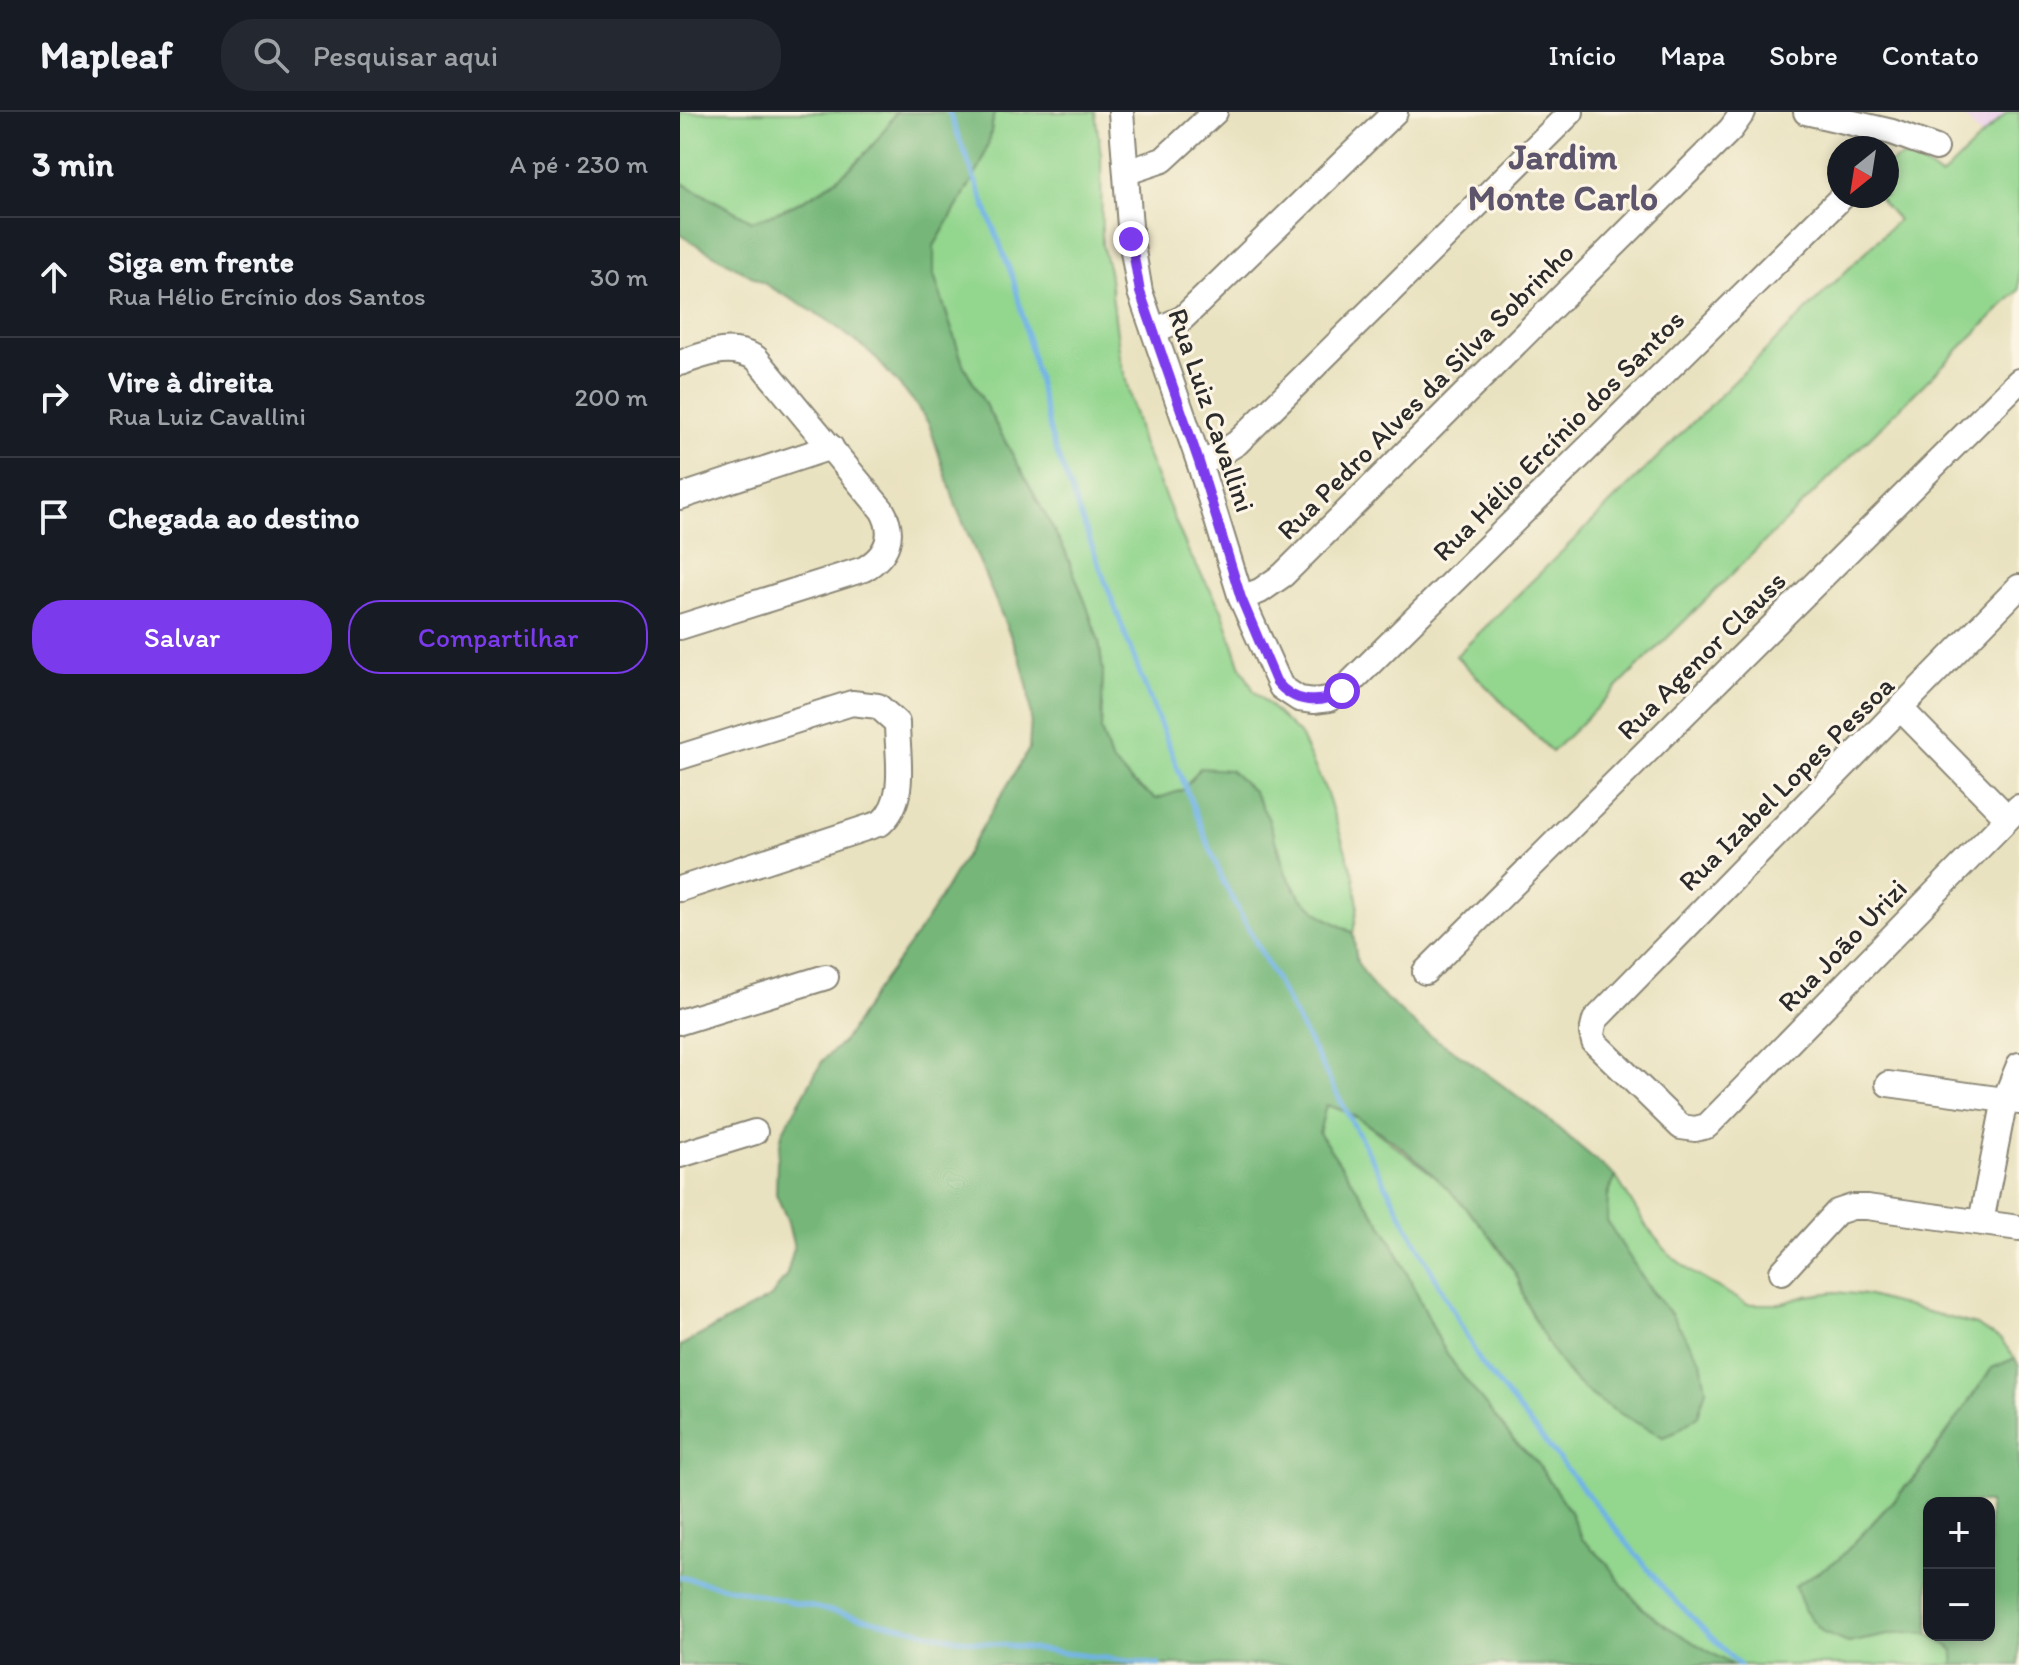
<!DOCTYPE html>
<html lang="pt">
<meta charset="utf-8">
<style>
body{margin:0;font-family:Itim,sans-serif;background:#242831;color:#f1f3f6}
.controls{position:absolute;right:24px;bottom:24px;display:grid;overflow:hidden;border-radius:16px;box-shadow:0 4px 12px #0003}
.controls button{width:72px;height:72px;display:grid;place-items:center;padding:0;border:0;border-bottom:2px solid #363941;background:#171b24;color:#f1f3f6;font:40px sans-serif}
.compass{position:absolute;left:1147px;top:24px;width:72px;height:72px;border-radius:50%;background:#171b24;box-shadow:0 4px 12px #0003;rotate:210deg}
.stop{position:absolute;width:24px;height:24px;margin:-18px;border:6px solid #7c3aed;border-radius:50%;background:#fff}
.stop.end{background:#7c3aed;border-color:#fff;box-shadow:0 2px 8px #0008}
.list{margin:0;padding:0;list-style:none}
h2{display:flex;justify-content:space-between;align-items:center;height:104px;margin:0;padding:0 32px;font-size:34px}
h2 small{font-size:26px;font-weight:400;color:#9ea1a6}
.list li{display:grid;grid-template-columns:52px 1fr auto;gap:24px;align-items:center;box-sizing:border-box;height:120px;padding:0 32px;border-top:2px solid #363941}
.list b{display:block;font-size:30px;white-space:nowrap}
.list p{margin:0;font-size:26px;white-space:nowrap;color:#9ea1a6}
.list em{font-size:26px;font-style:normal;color:#9ea1a6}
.actions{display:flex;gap:16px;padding:24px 32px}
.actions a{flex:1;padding:18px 0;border:2px solid #7c3aed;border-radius:32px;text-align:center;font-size:28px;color:#7c3aed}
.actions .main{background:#7c3aed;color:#fff}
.icon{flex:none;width:44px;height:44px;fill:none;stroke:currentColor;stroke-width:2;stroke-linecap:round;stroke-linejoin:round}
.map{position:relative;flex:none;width:1339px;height:1553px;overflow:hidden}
header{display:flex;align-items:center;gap:48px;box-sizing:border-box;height:112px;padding:0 40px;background:#171b24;border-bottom:2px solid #363941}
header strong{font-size:38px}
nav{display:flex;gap:44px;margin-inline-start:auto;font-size:28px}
.search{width:560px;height:72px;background:#242831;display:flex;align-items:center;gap:20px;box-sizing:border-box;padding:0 28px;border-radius:32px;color:#9ea1a6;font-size:30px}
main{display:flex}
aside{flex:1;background:#171b24}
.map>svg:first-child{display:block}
.built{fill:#ecd1ea}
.green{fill:#93d68e;stroke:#5f805c;stroke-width:2}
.forest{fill:#76b779;stroke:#507152;stroke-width:2}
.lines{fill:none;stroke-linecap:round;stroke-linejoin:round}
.stream{stroke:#70b3e5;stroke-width:5}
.minor-casing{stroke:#8a8676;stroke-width:28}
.minor{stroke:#fff;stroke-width:24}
.route{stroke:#7c3aed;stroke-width:10}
.labels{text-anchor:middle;stroke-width:6;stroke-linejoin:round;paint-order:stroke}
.street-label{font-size:28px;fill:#2b2b2b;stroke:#fcf5e5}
.district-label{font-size:36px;font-weight:bold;fill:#5c556b;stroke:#fcf5e5}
</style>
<header>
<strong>Mapleaf</strong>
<div class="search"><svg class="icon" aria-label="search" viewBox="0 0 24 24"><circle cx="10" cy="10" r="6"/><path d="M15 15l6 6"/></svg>Pesquisar aqui</div>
<nav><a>Início</a><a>Mapa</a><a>Sobre</a><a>Contato</a></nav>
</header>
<main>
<aside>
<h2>3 min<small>A pé · 230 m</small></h2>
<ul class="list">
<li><svg class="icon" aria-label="ahead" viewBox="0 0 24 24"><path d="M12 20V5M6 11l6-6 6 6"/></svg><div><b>Siga em frente</b><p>Rua Hélio Ercínio dos Santos</p></div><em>30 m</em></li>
<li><svg class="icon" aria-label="right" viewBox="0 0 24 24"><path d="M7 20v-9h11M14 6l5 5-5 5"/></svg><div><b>Vire à direita</b><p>Rua Luiz Cavallini</p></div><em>200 m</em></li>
<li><svg class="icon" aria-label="arrive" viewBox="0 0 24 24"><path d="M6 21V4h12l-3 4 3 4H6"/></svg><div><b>Chegada ao destino</b></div></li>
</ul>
<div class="actions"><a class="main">Salvar</a><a>Compartilhar</a></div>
</aside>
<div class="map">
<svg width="1339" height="1553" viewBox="0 0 1339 1553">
<rect width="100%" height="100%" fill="#fcf5e5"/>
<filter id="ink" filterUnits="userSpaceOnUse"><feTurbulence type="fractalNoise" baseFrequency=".0125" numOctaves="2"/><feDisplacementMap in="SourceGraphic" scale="16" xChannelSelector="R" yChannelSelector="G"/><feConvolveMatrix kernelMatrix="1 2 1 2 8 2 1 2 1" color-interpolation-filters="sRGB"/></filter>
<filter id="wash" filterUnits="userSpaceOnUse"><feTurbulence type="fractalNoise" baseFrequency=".006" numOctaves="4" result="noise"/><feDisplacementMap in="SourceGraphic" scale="32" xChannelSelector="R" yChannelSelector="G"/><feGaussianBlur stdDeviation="1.8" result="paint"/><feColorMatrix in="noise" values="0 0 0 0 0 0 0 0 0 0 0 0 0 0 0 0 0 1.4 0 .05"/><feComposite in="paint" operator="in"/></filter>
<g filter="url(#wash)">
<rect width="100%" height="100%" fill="#e9e2c0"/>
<!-- built -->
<path class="built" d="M1279,0h48l-25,25z"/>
<!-- green -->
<g class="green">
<path d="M0,0h216c-32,55 -84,91 -144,109l-72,-39z"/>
<path d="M314,0h101l6,43 1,89 7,27 11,86 22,86 47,110 33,57 18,55 14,26 46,44 26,56 28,85 4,30 -5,27 -29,-16 -23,-19 -15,-24 -8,-29 -78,-77 -17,22 -27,9 -24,-17 -21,-22 -10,-30 2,-58 -4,-30 -13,-38 -21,-53 -102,-187 -29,-89v-29l46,-79 10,-29z"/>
<path d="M1327,0h12v178l-467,462 -96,-96 442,-436 -21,-24h10v-30c20,-19 36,-3 54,11z"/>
<path d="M646,993l26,8 90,69 43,47 32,47 9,26 31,54 32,37 74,44 8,-123c-14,-16 -60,-76 -64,-94 -3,-15 2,-30 9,-43l32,52 21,25 24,19 54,31h33l26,-8 29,-4 30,3 111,30 25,15 14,18 -23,10 -74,105 -79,86 -44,27 53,57 55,-11 26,2 25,16 -1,15h-221l-66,-39 -24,-18 -19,-22 -17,-24 -24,-23 -12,-27 -34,-51 -22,-20 -57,-72 -16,-25 -53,-110 -69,-101z"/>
</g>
<!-- forest -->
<g class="forest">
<path d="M216,0h98l-4,26 -10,29 -46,79v29l29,89 102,187 21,53 13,38 4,30 -2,58 10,30 21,22 24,17 27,-9 17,-22 30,2 23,21 15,27 18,56 15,24 23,19 29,16 4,29 17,26 45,40 49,32 71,52 77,65 -8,15 -1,29 45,72 19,21 30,47 5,28 -8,27 -24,17 -11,4c-32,-18 -71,-35 -95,-64 -14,-16 -35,-54 -43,-74 -3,-7 -5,-16 -8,-23 -32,-58 -127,-154 -191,-171l-7,28 69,101 53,110 16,25 57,72 22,20 34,51 12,27 24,23 17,24 19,22 24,18 66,39h-1052v-319l91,-49 16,-23 7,-26 -7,-29 -11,-25 1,-32 5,-29 41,-73 21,-19 31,-49 50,-69 104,-174 2,-31 -3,-29 -7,-28 -65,-155 -27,-82 -18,-26 -39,-44 -46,-35 -146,-84v-53l72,39c60,-17 112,-54 144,-109z"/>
<path d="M1335,1246l4,8v299h-66l1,-15 -22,-15h57v-132h-60v131l-26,-2 -55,11 -25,-10 -18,-22 -10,-25 44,-27 80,-86 73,-105z"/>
</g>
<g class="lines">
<!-- stream -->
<g class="stream">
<path d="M269,0l65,169 39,162 89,236 81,202 258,482 184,227 74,75"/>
<path d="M0,1465l276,62 203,26"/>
</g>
</g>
</g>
<g filter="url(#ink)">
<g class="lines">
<!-- minor casing -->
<g class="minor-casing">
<g id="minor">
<path d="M441,0l10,127 9,53 59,170 42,136 40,89 18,12 15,2 15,-2 13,-8 501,-495"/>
<path d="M1126,0l86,20 44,16"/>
<path d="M447,60l36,-12 52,-48"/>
<path d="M474,219l29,-13 212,-206"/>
<path d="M0,251c26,-9 49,-20 76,-5l126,152c14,24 6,45 -18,59l-184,58"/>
<path d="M519,350l14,-4 24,-15 334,-331"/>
<path d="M0,385l151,-50"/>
<path d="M1339,475l-424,433 -3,13 2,9 87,85 14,2 12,-3 312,-319"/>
<path d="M561,486l19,-7 23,-16 448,-446 12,-17"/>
<path d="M1221,597l107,109"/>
<path d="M0,645l172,-54 26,3 19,17c0,33 11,76 -16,100l-201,66"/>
<path d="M745,860l594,-591"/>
<path d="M0,910l146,-45"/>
<path d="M1208,972l131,18"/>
<path d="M0,1043l75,-23"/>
<path d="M1301,1110l24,-123 14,-34"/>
<path d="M1102,1160l55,-60 15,-5h15l152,21"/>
</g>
</g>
<!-- minor -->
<use href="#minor" class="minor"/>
</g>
</g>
<g class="lines" filter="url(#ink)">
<!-- route -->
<path class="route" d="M451,127l9,53 59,170 42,136 35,83c17,22 43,25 66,10"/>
</g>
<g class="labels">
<!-- street labels -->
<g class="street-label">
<text transform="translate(745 279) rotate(-45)" y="10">Rua Pedro Alves da Silva Sobrinho</text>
<text transform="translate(532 298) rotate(71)" y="10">Rua Luiz Cavallini</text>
<text transform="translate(878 323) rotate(-45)" y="10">Rua Hélio Ercínio dos Santos</text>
<text transform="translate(1021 543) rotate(-45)" y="10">Rua Agenor Clauss</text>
<text transform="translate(1106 671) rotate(-45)" y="10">Rua Izabel Lopes Pessoa</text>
<text transform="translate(1162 833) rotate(-46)" y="10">Rua João Urizi</text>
</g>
<!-- district labels -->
<g class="district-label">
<text x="883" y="57">Jardim<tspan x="883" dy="41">Monte Carlo</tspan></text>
</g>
</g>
</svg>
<div class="controls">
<button>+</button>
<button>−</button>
</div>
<svg class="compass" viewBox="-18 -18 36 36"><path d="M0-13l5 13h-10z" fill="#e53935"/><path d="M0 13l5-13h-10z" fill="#9ea1a6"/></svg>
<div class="stop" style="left:662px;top:579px"></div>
<div class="stop end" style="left:451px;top:127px"></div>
</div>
</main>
